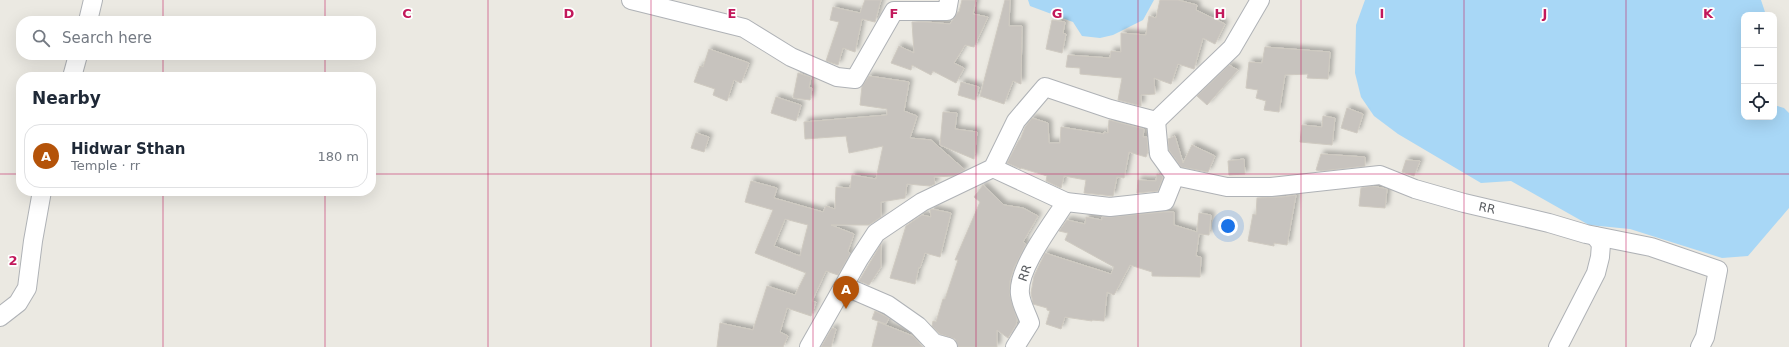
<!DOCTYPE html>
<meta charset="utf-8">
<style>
body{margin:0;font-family:"DejaVu Sans",sans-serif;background:#f6f6f7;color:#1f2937}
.controls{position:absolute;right:12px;top:12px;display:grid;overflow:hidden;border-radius:8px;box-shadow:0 4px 16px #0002}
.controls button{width:36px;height:36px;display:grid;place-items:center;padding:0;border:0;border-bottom:1px solid #e0e1e3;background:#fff;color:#1f2937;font:20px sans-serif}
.you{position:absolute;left:1228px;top:226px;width:14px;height:14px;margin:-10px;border:3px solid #fff;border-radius:50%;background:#1a73e8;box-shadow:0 0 0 6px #1a73e833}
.badge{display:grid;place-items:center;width:26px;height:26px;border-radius:50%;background:#b45309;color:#fff;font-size:13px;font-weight:700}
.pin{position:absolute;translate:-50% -33px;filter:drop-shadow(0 1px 2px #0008)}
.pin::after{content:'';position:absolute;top:21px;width:14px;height:12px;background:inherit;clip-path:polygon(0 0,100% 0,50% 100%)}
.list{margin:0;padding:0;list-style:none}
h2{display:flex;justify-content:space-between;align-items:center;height:52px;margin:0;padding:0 16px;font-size:17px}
h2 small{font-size:13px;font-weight:400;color:#747a83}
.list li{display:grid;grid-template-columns:26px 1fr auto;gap:12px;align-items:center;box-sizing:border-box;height:64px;margin:0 8px 8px;padding:0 8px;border:1px solid #e0e1e3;border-radius:16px}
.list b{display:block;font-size:15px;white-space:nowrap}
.list p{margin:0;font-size:13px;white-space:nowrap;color:#747a83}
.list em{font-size:13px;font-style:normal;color:#747a83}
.icon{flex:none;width:22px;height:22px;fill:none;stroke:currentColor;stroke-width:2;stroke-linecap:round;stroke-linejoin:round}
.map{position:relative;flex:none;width:1789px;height:347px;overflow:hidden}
.search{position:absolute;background:#fff;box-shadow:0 4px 16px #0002;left:16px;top:16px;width:360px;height:44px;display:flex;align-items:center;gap:10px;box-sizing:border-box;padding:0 14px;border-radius:16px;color:#747a83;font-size:15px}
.panel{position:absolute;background:#fff;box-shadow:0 4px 16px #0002;left:16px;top:72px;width:360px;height:124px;border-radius:16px}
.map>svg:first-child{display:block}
.water{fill:#a8d7f6}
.building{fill:#c7c3be;stroke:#cfcac1;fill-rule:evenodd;filter:url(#shadow)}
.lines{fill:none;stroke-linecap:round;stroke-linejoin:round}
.minor-casing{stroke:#afb2b6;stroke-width:20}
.minor{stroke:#fff;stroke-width:18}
.grid{fill:none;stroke:#c2185b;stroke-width:1;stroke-opacity:0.55}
.labels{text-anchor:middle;stroke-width:3.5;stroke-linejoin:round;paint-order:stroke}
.street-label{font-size:12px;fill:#5a5d61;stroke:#fff}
.grid-label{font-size:13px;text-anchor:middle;font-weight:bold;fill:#c2185b;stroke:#fff;stroke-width:3.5;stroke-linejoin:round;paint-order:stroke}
</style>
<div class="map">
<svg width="1789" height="347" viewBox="0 0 1789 347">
<defs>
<filter id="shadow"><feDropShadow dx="3.5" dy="-3.5" stdDeviation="2" flood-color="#0004"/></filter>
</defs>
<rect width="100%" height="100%" fill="#ebe9e2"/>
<!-- water -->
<g class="water">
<path d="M1028,0h126l-11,20 -30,15 -13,3 -18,-2 -9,-14 -43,-16z"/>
<path d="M1365,0h396l5,15h-22v102h30v-12l10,3 5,5v95l-41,48 -26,2 -92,-29 -41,-4 -78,-44 -30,2 -83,-49 -24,-18 -13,-19 -6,-24 1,-48z"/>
</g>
<!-- building -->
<g class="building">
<path d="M865,0h16l-6,22 -13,-3 -7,33 -12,-4 -5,17 -12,-4 13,-39 -9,-2 3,-13 27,6z"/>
<path d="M962,0h14l-3,14 15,3 -14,30 -9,-2 -11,18 10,5 -8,15 -23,-12 -2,4 -19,-10 -1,5 -20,-7 8,-17 15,7 -2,-31h14l24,2 8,-12h1z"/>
<path d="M1005,0h5l-1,26h13l-1,58 -8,-3 -9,23 -24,-8z"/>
<path d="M1160,0h18l19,5 -1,5 29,14 -10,20 -12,-6 -9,31 -16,-5 -7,20 -17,-6 1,16 -14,1v11l-23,-6 4,-22 -42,-4v-6l-14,-1 2,-12 42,3 1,-7 10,1v-19l25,2 3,-19 7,2z"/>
<path d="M1052,20l13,2 -2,11 3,1 -4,19 -16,-4z"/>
<path d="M1265,47l65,5 -2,27 -21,-1 1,-4 -23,1 -6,37 -15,-2 2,-9 -10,-3 2,-8 -12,-2 3,-26 13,1z"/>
<path d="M709,49l40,14 -8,20 -7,-3 -7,21 -14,-6 2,-6 -21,-7 6,-16 3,1z"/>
<path d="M1229,65l9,5 -31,35 -10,-9z"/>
<path d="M798,73l13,4 -2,11h3l-2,12 -17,-2z"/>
<path d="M869,76l40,6 -5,29 13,5 -7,22 21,2 34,30 -12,6 -19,1 1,7 -5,2 -23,-2 -2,14 -24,4v15l-12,8h-38l23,9 -6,17 2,3 -12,21 -12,-4 -14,30 4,1 -5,14 -24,-8 -7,24 8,4 -5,11h-66l3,-24 33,7 14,-44 28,9 11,-22 -51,-20 18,-43 -28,-8 6,-21 26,7 -3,10 49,14 3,-6 9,3 1,-22 14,1 2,-13 24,4 7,-33 -34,7 -3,-17 -41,3 -1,-17 83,-7v-6l-27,-4 2,-19zM785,219l23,6 -8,31 -26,-10z"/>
<path d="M961,82l18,5 -4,13 -17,-5z"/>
<path d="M776,97l25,8 -5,16 -25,-8z"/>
<path d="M1347,108l16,6 -6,19 -16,-5z"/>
<path d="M943,112l14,1 -2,16 22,3 -3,27 -34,-14z"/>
<path d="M1323,116l12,2 -3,27 -32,-3 2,-17 20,2z"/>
<path d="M1032,118l16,5 1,20h11l1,-16 43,7v-2l4,1 1,-13 35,9 -1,8h4l1,14 -2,6 -17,-5 -5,26 -7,-1 -4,19 -29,-3 2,-13 -22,-4 -3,12 -15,-7 1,-5 -26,-8v1l-14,-6 12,-23h1l5,-13z"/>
<path d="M696,133l13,4 -5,15 -13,-4z"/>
<path d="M1175,136l8,27 9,-18 23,11 -7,16 -27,-5 -12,-17 -1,-11z"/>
<path d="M1321,154l44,3v9l-44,5 -5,-1z"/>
<path d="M1244,159l1,15 -16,1 -1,-14z"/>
<path d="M1406,160l14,1 -6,15 -12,-4z"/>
<path d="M1157,174l4,1 2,2 -5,14 -21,2 1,-13 18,1z"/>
<path d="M983,185l21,20 19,3 15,8 -15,26 3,2 -12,24 -4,13v15l7,23 -1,6 -8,13 -11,-8v17h-39l-3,-8 -15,-5 -8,-8 1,-5 3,1 7,-23h2l13,-39h-3l25,-58 -6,-5z"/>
<path d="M1372,186l15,3 -2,19 -26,-2 2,-18z"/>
<path d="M1296,195l-9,50 -13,-2v3l-26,-5 5,-27 3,1 1,-17 26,-1z"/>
<path d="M932,209l19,4 -11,44 -15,-4 -5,15 -1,-1 -4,17 -25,-6 16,-52 16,-11 9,2 -1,-7z"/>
<path d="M1164,212h10v13l23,7 2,-19 12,2 -2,20 -10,-1 -3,22 5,1 -1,20 -48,-1v-4l-22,-7 -16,30 -7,-3 -3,29 -12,-1v1l-27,-4 -4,12 -15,-5 4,-13 -3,-1v-2l-14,-4 -2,-11 3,-17 11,-23 66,21 3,-7 -49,-27 3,-7 -9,-2 8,-11 18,4 1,-7 16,3v-3h9z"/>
<path d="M881,244v23l-12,18 -10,-4z"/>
<path d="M875,311l14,7 -3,6 -14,-5z"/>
<path d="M878,322l35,14 10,11h-51z"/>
<path d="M832,328l4,1 -5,18h-10z"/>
</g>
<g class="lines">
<!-- minor casing -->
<g class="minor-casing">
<g id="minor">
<path d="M631,0l113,28 47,29 46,20 18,2 39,-68h53l2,-11"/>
<path d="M88,21l5,-21"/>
<path d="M72,77l6,-22"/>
<path d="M1156,121l3,33 16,22 52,11h44l109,-12 35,14 49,14 85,20 37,11 65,13 67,23 -13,67 -5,10"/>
<path d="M993,168l73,34 44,5 55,-6 10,-25"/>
<path d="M844,286l44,19 30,21 16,17 14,4"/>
<path d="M0,317l18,-14 9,-15 6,-47 9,-50"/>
<path d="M809,347l50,-88 17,-26 46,-31 71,-34 23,-47 29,-34 65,22 46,12 76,-73 28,-48"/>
<path d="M1015,347l15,-24c-3,-9 -9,-19 -10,-29 -3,-25 32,-70 46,-92"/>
<path d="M1558,347l38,-74 4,-16 1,-13 -6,-8"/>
</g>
</g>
<!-- minor -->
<use href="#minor" class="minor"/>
</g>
<!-- grid -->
<path class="grid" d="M163,0v21M325,0v21M488,0v347M651,0v347M813,0v347M976,0v347M1138,0v347M1301,0v347M1464,0v347M1626,0v347M163,55v22M325,55v22M0,174h21M371,174h1418M163,191v156M325,191v156"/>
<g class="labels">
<!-- street labels -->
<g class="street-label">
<text transform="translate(1487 208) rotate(12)" y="4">RR</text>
<text transform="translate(1025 273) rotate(-71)" y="4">RR</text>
</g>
</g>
<g class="grid-label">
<text x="407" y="18">C</text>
<text x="569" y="18">D</text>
<text x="732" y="18">E</text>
<text x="894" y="18">F</text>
<text x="1057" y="18">G</text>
<text x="1220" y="18">H</text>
<text x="1382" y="18">I</text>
<text x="1545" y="18">J</text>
<text x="1708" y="18">K</text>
<text x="13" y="265">2</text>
</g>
</svg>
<div class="controls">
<button>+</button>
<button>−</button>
<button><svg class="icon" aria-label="locate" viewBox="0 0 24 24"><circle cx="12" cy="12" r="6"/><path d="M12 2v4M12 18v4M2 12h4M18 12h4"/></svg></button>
</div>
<div class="you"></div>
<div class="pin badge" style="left:846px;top:309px">A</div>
<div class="search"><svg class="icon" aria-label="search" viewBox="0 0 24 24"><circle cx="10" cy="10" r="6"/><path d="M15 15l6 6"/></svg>Search here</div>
<section class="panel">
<h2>Nearby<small></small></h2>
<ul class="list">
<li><span class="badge">A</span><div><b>Hidwar Sthan</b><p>Temple · rr</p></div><em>180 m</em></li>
</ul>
</section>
</div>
